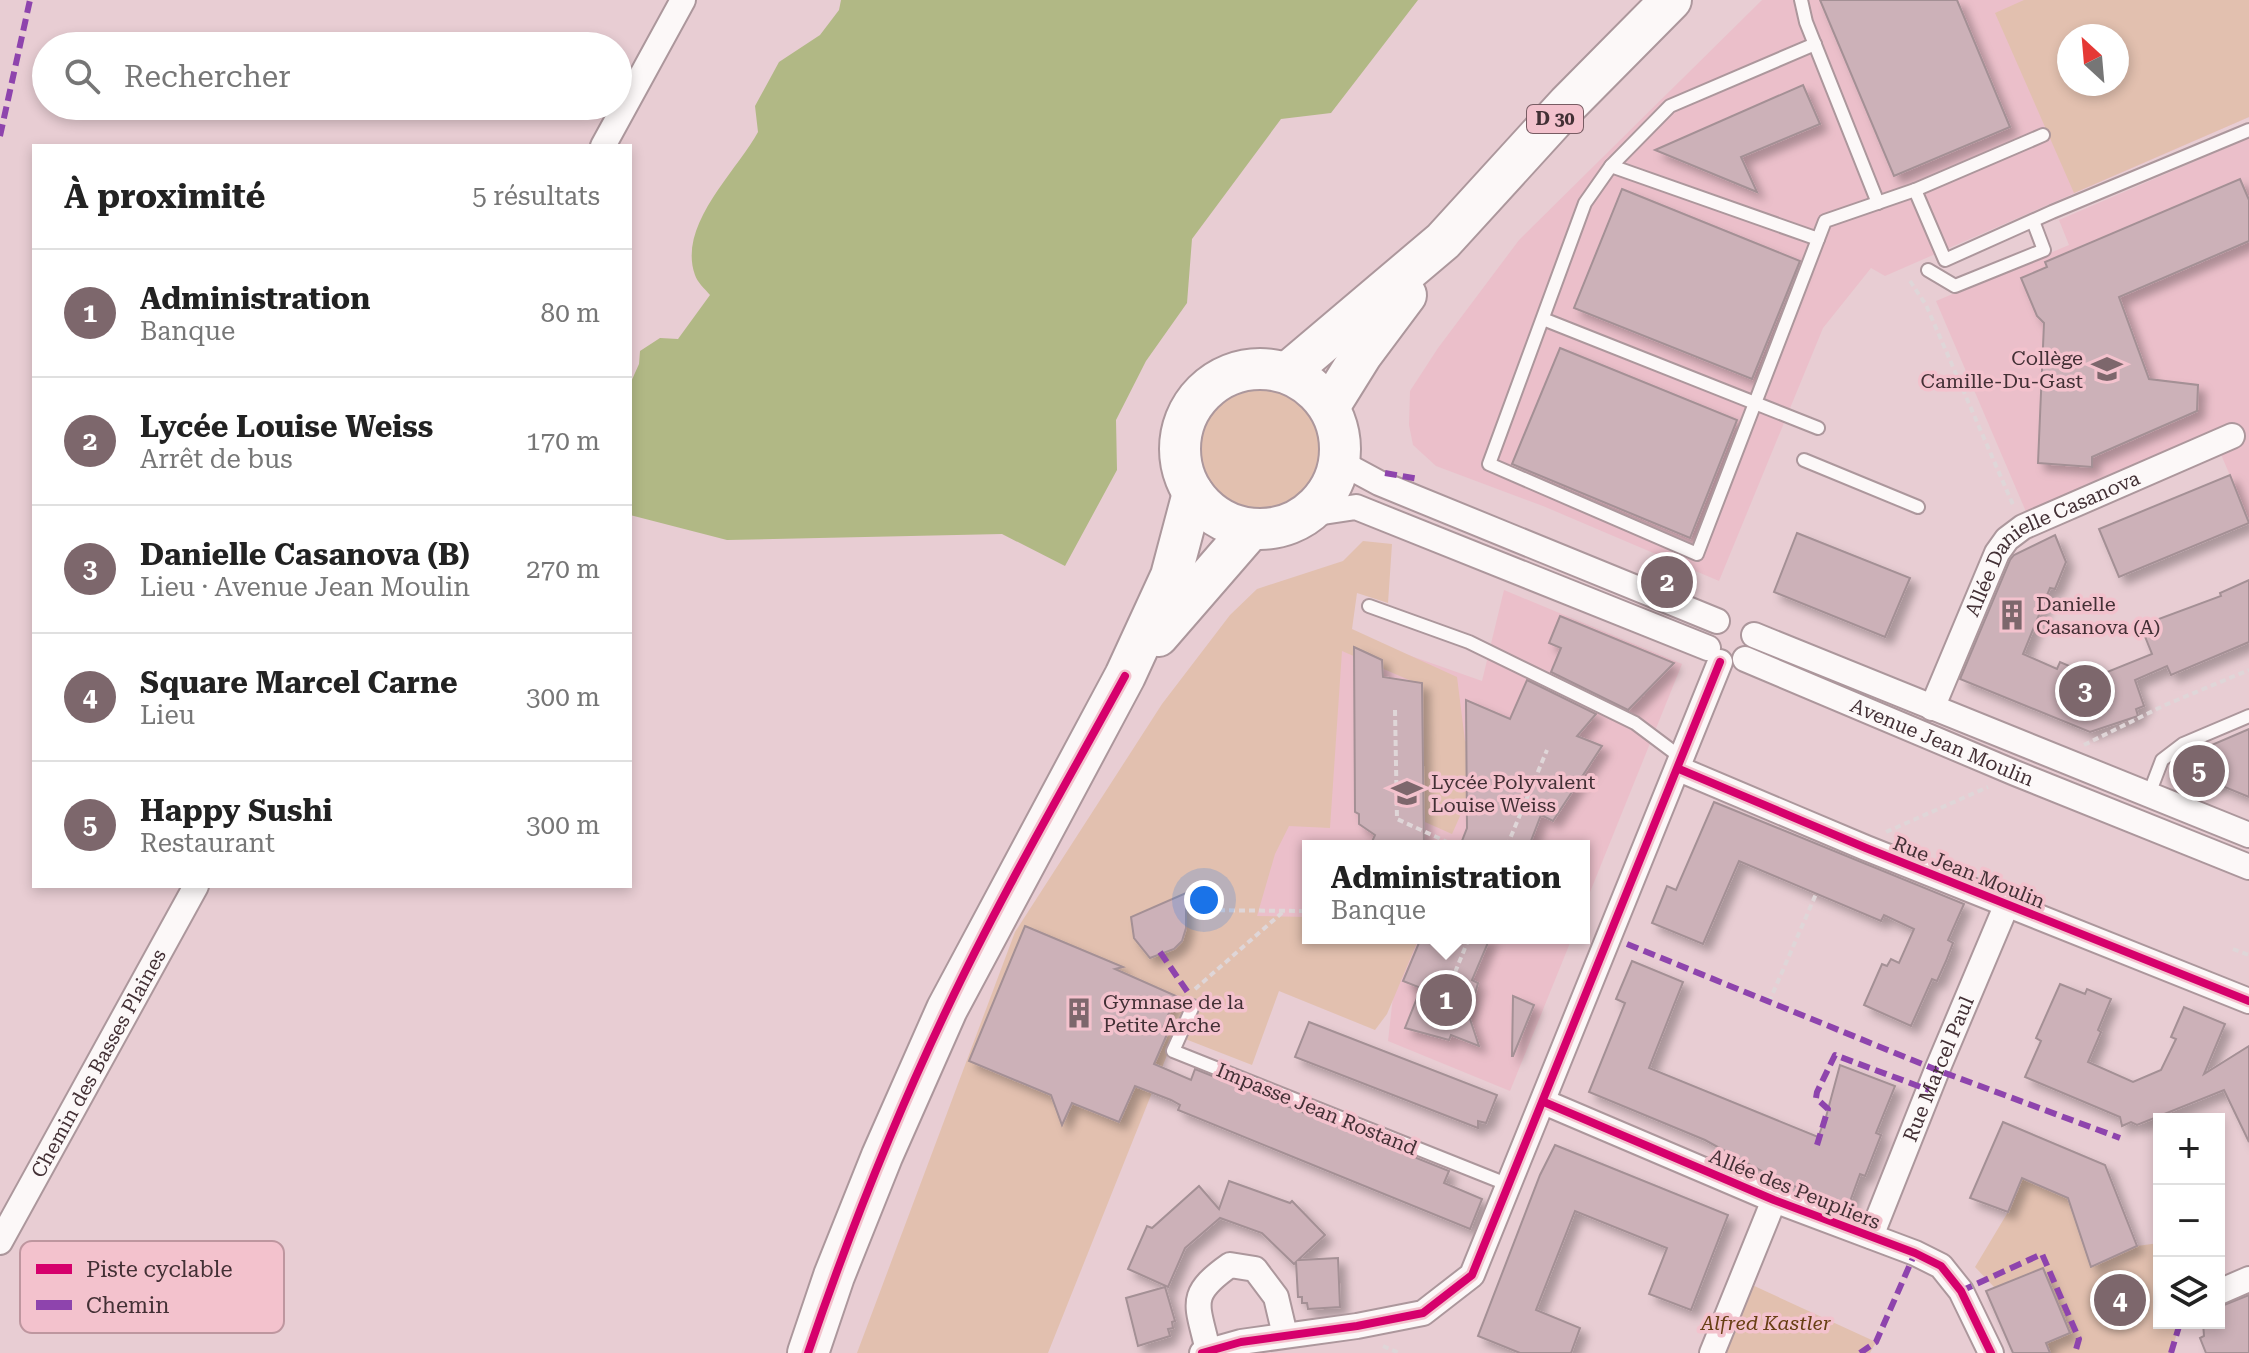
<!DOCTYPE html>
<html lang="fr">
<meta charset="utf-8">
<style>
body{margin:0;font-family:"Roboto Serif",serif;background:#f2f2f2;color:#222}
.controls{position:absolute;right:24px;bottom:24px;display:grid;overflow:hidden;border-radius:0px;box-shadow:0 4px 12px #0003}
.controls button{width:72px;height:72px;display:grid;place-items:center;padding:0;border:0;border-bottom:2px solid #e0e0e0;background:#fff;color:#222;font:40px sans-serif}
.compass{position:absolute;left:2057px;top:24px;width:72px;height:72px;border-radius:50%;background:#fff;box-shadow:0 4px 12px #0003;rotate:334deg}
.you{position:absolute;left:1204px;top:900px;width:28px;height:28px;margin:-20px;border:6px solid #fff;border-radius:50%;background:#1a73e8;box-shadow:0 0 0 12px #1a73e833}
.badge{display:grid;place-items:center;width:52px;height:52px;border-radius:50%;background:#7d676c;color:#fff;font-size:26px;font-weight:700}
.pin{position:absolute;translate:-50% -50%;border:4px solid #fff;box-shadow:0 2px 8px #0006}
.popup{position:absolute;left:1302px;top:840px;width:288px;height:104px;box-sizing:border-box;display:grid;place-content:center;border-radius:0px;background:#fff;filter:drop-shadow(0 2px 6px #0005);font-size:26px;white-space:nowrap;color:#767676}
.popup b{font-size:30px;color:#222}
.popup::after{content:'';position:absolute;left:50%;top:100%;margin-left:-16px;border:16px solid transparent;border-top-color:#fff}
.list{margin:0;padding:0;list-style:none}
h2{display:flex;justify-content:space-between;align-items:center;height:104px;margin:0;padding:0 32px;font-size:34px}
h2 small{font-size:26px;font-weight:400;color:#767676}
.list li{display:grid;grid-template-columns:52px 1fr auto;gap:24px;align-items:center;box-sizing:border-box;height:128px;padding:0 32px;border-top:2px solid #e0e0e0}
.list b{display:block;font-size:30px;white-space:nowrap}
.list p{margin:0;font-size:26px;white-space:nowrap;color:#767676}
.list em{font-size:26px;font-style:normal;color:#767676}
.icon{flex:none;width:44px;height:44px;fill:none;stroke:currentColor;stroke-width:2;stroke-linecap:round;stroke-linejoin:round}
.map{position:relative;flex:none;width:2249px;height:1353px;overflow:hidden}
.search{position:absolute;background:#fff;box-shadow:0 4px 12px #0003;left:32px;top:32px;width:600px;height:88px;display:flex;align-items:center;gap:20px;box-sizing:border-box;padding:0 28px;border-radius:44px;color:#767676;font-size:30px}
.panel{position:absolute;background:#fff;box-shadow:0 4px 12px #0003;left:32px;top:144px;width:600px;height:744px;border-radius:0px}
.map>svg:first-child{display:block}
.built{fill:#ebbfca;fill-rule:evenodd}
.green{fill:#e2c0af;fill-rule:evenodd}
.water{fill:#b1b885}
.building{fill:#ccb1b8;stroke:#a49095;stroke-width:2;filter:url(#shadow)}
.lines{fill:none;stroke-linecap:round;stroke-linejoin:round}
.service-casing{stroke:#ac979c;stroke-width:16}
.minor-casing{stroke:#ac979c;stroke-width:28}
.primary-casing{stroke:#ac979c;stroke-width:44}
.path{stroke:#dfd6d8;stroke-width:4;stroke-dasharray:6 4;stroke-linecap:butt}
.service{stroke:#fcf8f8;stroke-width:12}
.minor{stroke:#fcf8f8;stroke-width:24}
.primary{stroke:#fcf8f8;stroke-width:40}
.quiet{stroke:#8e44ad;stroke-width:6;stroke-dasharray:12 6;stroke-linecap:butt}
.cycleway-casing{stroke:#f3c2cd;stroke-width:13}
.cycleway{stroke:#d6006c;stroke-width:8}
.labels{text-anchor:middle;stroke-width:7;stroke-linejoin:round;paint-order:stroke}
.shield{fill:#f3c2cd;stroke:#785c63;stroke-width:2}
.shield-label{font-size:18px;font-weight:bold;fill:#433035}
.poi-label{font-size:20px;fill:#433035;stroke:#f3c2cd;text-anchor:start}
.street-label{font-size:20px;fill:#433035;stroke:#f3c2cd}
.park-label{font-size:20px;font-style:italic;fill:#673e13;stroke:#f3c2cd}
.key{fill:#f3c2cd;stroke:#be969f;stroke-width:2}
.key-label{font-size:22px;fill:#433035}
</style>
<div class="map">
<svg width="2249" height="1353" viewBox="0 0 2249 1353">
<defs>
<filter id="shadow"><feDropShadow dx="7" dy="7" stdDeviation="4" flood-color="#0004"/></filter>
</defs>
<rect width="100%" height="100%" fill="#e8cdd3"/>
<!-- built -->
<g class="built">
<path d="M1762,0h487v117l-364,159 -14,-8 -48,60 -104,253 -176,-75 -107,-40 -23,-21 -4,-20 1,-34 28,-43 81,-108zM2069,36h48v48h-48z"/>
<path d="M2249,138v382l-35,-82 -187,76 -91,-213 133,-56 -10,-25z"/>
<path d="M1504,590l178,74 -98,243v-61h-276v92h264l-62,153 -122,-50 7,-62 -335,-89 286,-257 136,48z"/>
</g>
<!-- green -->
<g class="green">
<path d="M2024,0h225v117l-175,76 -79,-180zM2069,36h48v48h-48z"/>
<circle cx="1258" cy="449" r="66"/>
<path d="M1363,541l29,3 -4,59 -31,-10 -5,36 105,48 8,64 23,12 -36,81 -27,-12 -9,-139 -74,-32 -12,177 -41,-2 -14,28 -18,62 51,1v21h111l-32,76 -12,16 -96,-39 -27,74 -77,-30 -127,318h-191l158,-421 147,-228 68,-89 27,-26 86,-28z"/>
<path d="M2022,1178l46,20 27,67 42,-19 22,-3v80h21l-9,30h-121l-7,-8 27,-13 -27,-64 -48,20 -20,-21 33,-55z"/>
<path d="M1750,1284l126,58 -6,11h-147z"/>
</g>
<!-- water -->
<path class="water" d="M841,0h577l-87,113 -50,6 -89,120 -5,64 -41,58 -30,59 1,50 -52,96 -63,-32 -275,6 -97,-25v-131l9,-20 1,-13 20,-13 18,1 32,-44c-5,-6 -13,-13 -15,-20 -18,-50 42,-104 63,-143l-3,-26 24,-44 41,-27 19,-25z"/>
<!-- building -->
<g class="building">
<path d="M1820,0h137l53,127 -116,49z"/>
<path d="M1803,85l17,39 -79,33 16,35 -102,-42z"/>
<path d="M2240,179l9,21v41l-130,56 30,82 49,6 -1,26 -105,46v10l-54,-4 6,-140 -7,-7 -16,-38 26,-11 -2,-5z"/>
<path d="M1622,189l178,72 -48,118 -178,-71z"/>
<path d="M1560,348l177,72 -47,118 -178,-74z"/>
<path d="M2230,475l19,48 -130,54 -20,-48z"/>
<path d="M1797,533l113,45 -25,59 -111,-45z"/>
<path d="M2055,535l11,27 -11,27 -5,-1 -27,66 34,15 3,-7 35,15 57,-23 -8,-20 16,-7 -4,-7 65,-24 -1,-3 29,-13v62l-78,33 -4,-9 -32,14 9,26 -8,3 2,7 -48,16 -130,-53 50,-119 4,-5z"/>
<path d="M1560,616l114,47 -46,47 -77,-38 10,-24 -12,-5z"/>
<path d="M1354,647l28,13 1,17 39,6 2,163h-54l5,-11 -16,-11v-10l-4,-2z"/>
<path d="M1527,680l69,34 -19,22 25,10 -49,75 -12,-6 -12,31h-69l7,-18 -1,-128 44,19z"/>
<path d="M2249,729v68l-61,-25 2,-5 -4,-11z"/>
<path d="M1714,802l250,102 -16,36 5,3 -7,18 -9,20 -5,-2 -21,47 -47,-21 18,-41 5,2 4,-7 8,4 15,-34 -30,-14 -3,6 -142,-60 -36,83 -51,-21 15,-37 9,4z"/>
<path d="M1186,893v35l-4,13 -8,8 -24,9 -16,-20 -3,-21z"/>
<path d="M1025,926l98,41 -8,2 61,27 -14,34 6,2 -14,32 37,16 4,-11 254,102 -5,12 38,16 -12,30 -292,-119 2,-5 -9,-5 -36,-14 -16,36 -47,-19 -10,22 -11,-30 -82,-34z"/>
<path d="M1421,938h69l-18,42 6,3 -9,33 10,30 -28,-11 -2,5 -44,-12 16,-40 -18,-7z"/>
<path d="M1632,961l51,21 -34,86 169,69 8,-20 14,-52 55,21 -19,47 5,2 -16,41 -5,-2 -12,33 -72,-28 -71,-39 -116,-48 36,-89 -9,-4z"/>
<path d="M2060,984l25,10 2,-5 24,10 -13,31 3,2 -13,30 45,20 28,-12 15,-31 -5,-2 13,-30 41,17 -21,50 45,-28v96l-25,-52 -87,35 -6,-3 -9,4 -2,-9 -95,-40 16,-36 -5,-3z"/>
<path d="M1513,996l21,9 -21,51h-1z"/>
<path d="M1309,1022l188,73 -11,28 -8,-2v7l-183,-71z"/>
<path d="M2003,1122l102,43 32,81 -46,21 -23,-69 -46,-20 -14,34 -38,-14z"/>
<path d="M1555,1145l173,70 -37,95 -42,-16 18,-46 -92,-37 -39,99 44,18 -9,25h-51l-42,-17 62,-161z"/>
<path d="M1229,1181l61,22 2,-2 33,34 -27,25 40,-2 2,49 -32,2 -1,-6h-5v-6h-4l-2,-35 -2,2 -32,-31 -42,-15 -35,30 -17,39 -40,-18 19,-43 5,2 47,-42 20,23z"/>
<path d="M2043,1268l27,65 -24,10 4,10h-37l-27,-62z"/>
<path d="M1165,1287l10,34 -3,1 1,6 -5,1 2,7 -32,10 -12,-48z"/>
<path d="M2249,1295v58h-43l-6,-15 4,-2 -1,-13h16v-16z"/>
</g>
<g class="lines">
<!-- service casing -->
<g class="service-casing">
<g id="service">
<path d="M1801,0l5,22 72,181"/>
<path d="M1815,44l-145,62 -59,60 207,73"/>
<path d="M1611,166l-26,37 -96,261 208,90 128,-333 90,-31 128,-55"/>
<path d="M1915,190l30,70 107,-48 197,-82"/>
<path d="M1928,270l27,16 89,-36 -11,-29"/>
<path d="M1543,319l275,109"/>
<path d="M1804,460l114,47"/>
<path d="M1369,606l100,36 166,81 48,36"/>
<path d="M2149,794l13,-34 21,-16 66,-28"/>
<path d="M1193,1006l-20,45 336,134"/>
</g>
</g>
<!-- minor casing -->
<g class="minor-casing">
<g id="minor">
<path d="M603,146l80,-146"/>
<path d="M1340,462l39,21 338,138"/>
<path d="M1310,514l46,-7 352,141"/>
<path d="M1754,635l495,200"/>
<path id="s1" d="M1745,659l270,114 234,94"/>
<path id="s2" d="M1932,708l65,-155 10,-14 16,-12 209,-91"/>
<path d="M1679,769l187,79 383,153"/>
<path d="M1544,1102l230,98 141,53 26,13 20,25 30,62"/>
<path id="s3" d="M1871,1236l66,-166 70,-166"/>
<path id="s4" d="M0,1242l196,-356"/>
<path d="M2219,1292l30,-13"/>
<path d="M1208,1351c-10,-47 -22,-55 22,-86l25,4 21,28 9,38"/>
<path d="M1202,1353l39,-11 116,-16 66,-13 49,-38 248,-613"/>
<path d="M1712,1353l62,-153"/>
</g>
</g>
<!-- primary casing -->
<g class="primary-casing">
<g id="primary">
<circle cx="1260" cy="449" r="80"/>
<path d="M1287,373l156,-132 125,-137 103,-104"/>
<path d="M1329,407l33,-53 44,-59"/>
<path d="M1158,636l92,-106"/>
<path d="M808,1353l26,-77 48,-120 65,-147 178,-333 46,-100 22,-83"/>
</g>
</g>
<!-- path -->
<g class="path">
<path d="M1910,281l16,24 88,202"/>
<path d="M1395,710l2,109 59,27"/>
<path d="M2084,745l81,-40 84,-35"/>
<path d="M1886,832l102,-45"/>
<path d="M1507,846l40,-96"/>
<path d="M1189,910l119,1"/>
<path d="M2233,949l16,6"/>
<path d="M1195,989l89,-78"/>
<path d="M1769,1002l47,-108"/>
<path d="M1440,1009l29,-71"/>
<path d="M1383,1346l16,7"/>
</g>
<!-- service -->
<use href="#service" class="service"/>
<!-- minor -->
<use href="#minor" class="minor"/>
<!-- primary -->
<use href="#primary" class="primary"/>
<!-- quiet -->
<g class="quiet">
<path d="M0,136l30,-136"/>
<path d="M1385,473l34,6"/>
<path d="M1627,944l310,126 183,68"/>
<path d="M1160,952l29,42"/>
<path d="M1817,1145l11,-36 -12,-11 1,-6 18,-37 94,35"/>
<path d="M1961,1291l81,-37 37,85 -4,14"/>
<path d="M1860,1353l16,-11 39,-89"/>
<path d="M2171,1353l9,-30"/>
</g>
<!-- cycleway casing -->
<g class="cycleway-casing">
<g id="cycleway">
<path d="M1679,769l187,79 383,153"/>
<path d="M1544,1102l230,98 141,53 26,13 20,25 30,62"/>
<path d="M808,1353c40,-117 86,-233 139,-344 54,-114 118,-223 178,-333"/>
<path d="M1202,1353l39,-11 116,-16 66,-13 49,-38 248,-613"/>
</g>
</g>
<!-- cycleway -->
<use href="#cycleway" class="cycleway"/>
</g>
<!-- icons -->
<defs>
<g id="school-bare" transform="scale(2.4)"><path d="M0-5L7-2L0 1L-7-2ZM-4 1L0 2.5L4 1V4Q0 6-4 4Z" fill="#7d676c" stroke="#f3c2cd" stroke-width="2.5" paint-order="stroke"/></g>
<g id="building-bare" transform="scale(2.4)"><path d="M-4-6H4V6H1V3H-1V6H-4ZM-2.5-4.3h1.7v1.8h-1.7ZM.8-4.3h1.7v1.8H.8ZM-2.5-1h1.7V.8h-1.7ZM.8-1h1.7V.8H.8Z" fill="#7d676c" stroke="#f3c2cd" stroke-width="2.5" paint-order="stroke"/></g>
</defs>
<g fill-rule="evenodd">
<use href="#school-bare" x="2107" y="369"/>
<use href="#building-bare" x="2012" y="615"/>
<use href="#school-bare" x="1407" y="793"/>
<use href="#building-bare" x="1079" y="1013"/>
</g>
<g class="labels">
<!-- shield labels -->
<rect class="shield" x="1527" y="105" width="56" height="28" rx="6"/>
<g class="shield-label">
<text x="1555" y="125">D 30</text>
</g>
<!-- poi labels -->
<g class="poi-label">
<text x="2083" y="365" text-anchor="end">Collège<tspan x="2083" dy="23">Camille-Du-Gast</tspan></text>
<text x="2036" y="611">Danielle<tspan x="2036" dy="23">Casanova (A)</tspan></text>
<text x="1431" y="789">Lycée Polyvalent<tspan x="1431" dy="23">Louise Weiss</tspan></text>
<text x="1103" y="1009">Gymnase de la<tspan x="1103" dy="23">Petite Arche</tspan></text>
</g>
<!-- street labels -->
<g class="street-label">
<text dy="7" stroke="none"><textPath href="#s2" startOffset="216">Allée Danielle Casanova</textPath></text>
<text dy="7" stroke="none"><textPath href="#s1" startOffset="214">Avenue Jean Moulin</textPath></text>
<text transform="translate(1969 872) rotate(22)" y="7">Rue Jean Moulin</text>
<text dy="7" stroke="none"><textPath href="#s4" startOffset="204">Chemin des Basses Plaines</textPath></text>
<text dy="7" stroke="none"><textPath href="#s3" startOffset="180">Rue Marcel Paul</textPath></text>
<text transform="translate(1317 1109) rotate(22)" y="7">Impasse Jean Rostand</text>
<text transform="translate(1795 1189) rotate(22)" y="7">Allée des Peupliers</text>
</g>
<!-- park labels -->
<g class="park-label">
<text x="1766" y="1330">Alfred Kastler</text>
</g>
</g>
<!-- legend -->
<rect x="20" y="1241" width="264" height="92" rx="12" class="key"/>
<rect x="36" y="1264" width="36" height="10" fill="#d6006c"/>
<rect x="36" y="1300" width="36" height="10" fill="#8e44ad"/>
<g class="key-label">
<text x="86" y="1277">Piste cyclable</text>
<text x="86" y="1313">Chemin</text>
</g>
</svg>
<div class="controls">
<button>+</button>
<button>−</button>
<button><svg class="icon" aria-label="layers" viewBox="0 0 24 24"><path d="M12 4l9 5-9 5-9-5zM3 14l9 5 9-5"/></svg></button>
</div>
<svg class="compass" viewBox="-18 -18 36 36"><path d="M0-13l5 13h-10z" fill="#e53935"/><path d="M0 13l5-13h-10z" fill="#767676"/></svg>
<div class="you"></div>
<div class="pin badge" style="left:1446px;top:1000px">1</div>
<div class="popup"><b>Administration</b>Banque</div>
<div class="pin badge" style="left:1667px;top:582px">2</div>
<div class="pin badge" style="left:2085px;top:691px">3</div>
<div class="pin badge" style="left:2120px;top:1300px">4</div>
<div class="pin badge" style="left:2199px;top:771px">5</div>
<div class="search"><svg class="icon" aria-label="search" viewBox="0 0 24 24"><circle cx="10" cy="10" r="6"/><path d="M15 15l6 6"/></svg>Rechercher</div>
<section class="panel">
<h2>À proximité<small>5 résultats</small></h2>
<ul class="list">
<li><span class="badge">1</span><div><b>Administration</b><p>Banque</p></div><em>80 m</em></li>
<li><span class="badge">2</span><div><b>Lycée Louise Weiss</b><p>Arrêt de bus</p></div><em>170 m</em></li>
<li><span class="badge">3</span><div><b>Danielle Casanova (B)</b><p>Lieu · Avenue Jean Moulin</p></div><em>270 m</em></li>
<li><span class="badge">4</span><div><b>Square Marcel Carne</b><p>Lieu</p></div><em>300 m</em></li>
<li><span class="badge">5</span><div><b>Happy Sushi</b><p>Restaurant</p></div><em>300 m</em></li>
</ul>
</section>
</div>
